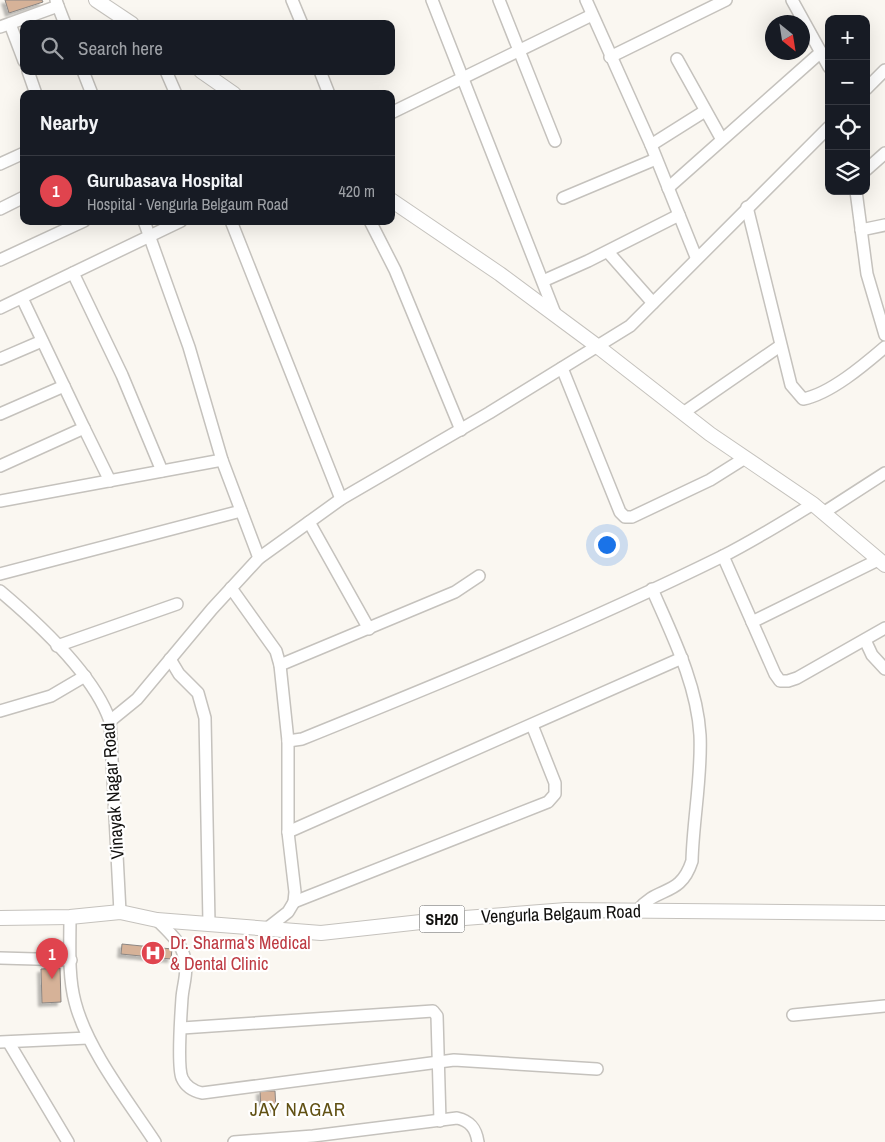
<!DOCTYPE html>
<meta charset="utf-8">
<style>
body{margin:0;font-family:"Archivo Narrow",sans-serif;background:#242831;color:#f1f3f6}
.controls{position:absolute;right:15px;top:15px;display:grid;overflow:hidden;border-radius:10px;box-shadow:0 5px 20px #0002}
.controls button{width:45px;height:45px;display:grid;place-items:center;padding:0;border:0;border-bottom:1px solid #363941;background:#171b24;color:#f1f3f6;font:25px sans-serif}
.compass{position:absolute;left:765px;top:15px;width:45px;height:45px;border-radius:50%;background:#171b24;box-shadow:0 5px 20px #0002;rotate:150deg}
.you{position:absolute;left:606px;top:544px;width:18px;height:18px;margin:-12px;border:4px solid #fff;border-radius:50%;background:#1a73e8;box-shadow:0 0 0 8px #1a73e833}
.badge{display:grid;place-items:center;width:32px;height:32px;border-radius:50%;background:#b2ac97;color:#fff;font-size:16px;font-weight:700}
.pin{position:absolute;translate:-50% -41px;filter:drop-shadow(0 1px 2px #0008)}
.pin::after{content:'';position:absolute;top:26px;width:18px;height:15px;background:inherit;clip-path:polygon(0 0,100% 0,50% 100%)}
.list{margin:0;padding:0;list-style:none}
h2{display:flex;justify-content:space-between;align-items:center;height:65px;margin:0;padding:0 20px;font-size:21px}
h2 small{font-size:16px;font-weight:400;color:#9ea1a6}
.list li{display:grid;grid-template-columns:32px 1fr auto;gap:15px;align-items:center;box-sizing:border-box;height:70px;padding:0 20px;border-top:1px solid #363941}
.list b{display:block;font-size:19px;white-space:nowrap}
.list p{margin:0;font-size:16px;white-space:nowrap;color:#9ea1a6}
.list em{font-size:16px;font-style:normal;color:#9ea1a6}
.icon{flex:none;width:28px;height:28px;fill:none;stroke:currentColor;stroke-width:2;stroke-linecap:round;stroke-linejoin:round}
.map{position:relative;flex:none;width:885px;height:1142px;overflow:hidden}
.search{position:absolute;background:#171b24;box-shadow:0 5px 20px #0002;left:20px;top:20px;width:375px;height:55px;display:flex;align-items:center;gap:12px;box-sizing:border-box;padding:0 18px;border-radius:10px;color:#9ea1a6;font-size:19px}
.panel{position:absolute;background:#171b24;box-shadow:0 5px 20px #0002;left:20px;top:90px;width:375px;height:135px;border-radius:10px}
.map>svg:first-child{display:block}
.building{fill:#d6b298;stroke:#8b8683;filter:url(#shadow)}
.lines{fill:none;stroke-linecap:round;stroke-linejoin:round}
.minor-casing{stroke:#c5c2bd;stroke-width:14}
.major-casing{stroke:#c5c2bd;stroke-width:16}
.minor{stroke:#fff;stroke-width:11}
.major{stroke:#fff;stroke-width:14}
.labels{text-anchor:middle;stroke-width:4.5;stroke-linejoin:round;paint-order:stroke}
.shield{fill:#fff;stroke:#585856;stroke-width:1}
.shield-label{font-size:16px;font-weight:bold;fill:#11100e}
.street-label{font-size:18px;fill:#11100e;stroke:#fff}
.health-label{font-size:18px;fill:#be3a42;stroke:#fff;text-anchor:start}
.neighbourhood-label{font-size:19px;letter-spacing:1px;fill:#615114;stroke:#fff}
</style>
<div class="map">
<svg width="885" height="1142" viewBox="0 0 885 1142">
<defs>
<filter id="shadow"><feDropShadow dx="-3.5" dy="3.5" stdDeviation="1" flood-color="#0004"/></filter>
</defs>
<rect width="100%" height="100%" fill="#faf7f1"/>
<!-- building -->
<g class="building">
<path d="M5,0h37l1,2 -34,11z"/>
<path d="M122,944l50,5 -1,10 -50,-5z"/>
<path d="M60,968l1,34 -19,1 -1,-34z"/>
<path d="M260,1091h15l1,19 -15,1z"/>
</g>
<g class="lines">
<!-- minor casing -->
<g class="minor-casing">
<g id="minor">
<path d="M292,0l10,24"/>
<path d="M432,0l124,316"/>
<path d="M499,0l56,141"/>
<path d="M586,0l65,145 45,112"/>
<path d="M792,0l37,67"/>
<path d="M58,6l7,18"/>
<path d="M10,24l14,37"/>
<path d="M0,27l58,-21 -2,-6"/>
<path d="M610,57l116,-57"/>
<path d="M677,59l44,79"/>
<path d="M28,71l8,23"/>
<path d="M83,71l9,23"/>
<path d="M166,71l10,23"/>
<path d="M320,71l9,23"/>
<path d="M866,89l19,-19"/>
<path d="M391,113l201,-98"/>
<path d="M651,145l54,-34"/>
<path d="M0,164l24,-11"/>
<path d="M866,170l19,-17"/>
<path d="M668,188l153,-136"/>
<path d="M856,191l11,83 18,61"/>
<path d="M563,198l93,-39"/>
<path d="M747,207l44,178 12,14c27,-5 61,-34 82,-52"/>
<path d="M0,209l24,-12"/>
<path d="M144,221l45,126 33,113 37,98"/>
<path d="M231,221l110,278"/>
<path d="M370,221l25,49 66,160"/>
<path d="M861,230l24,-5"/>
<path d="M608,252l45,51"/>
<path d="M0,260l84,-39"/>
<path d="M73,273l49,102 40,96"/>
<path d="M543,281l45,-20 91,-46"/>
<path d="M0,308l181,-87"/>
<path d="M0,359l42,-18"/>
<path d="M562,368l58,144 5,5h7l78,-37 35,-22"/>
<path d="M683,413l97,-67"/>
<path d="M0,414l64,-28"/>
<path d="M84,428l26,53"/>
<path d="M0,466l84,-38 -62,-130"/>
<path d="M0,501l222,-41"/>
<path d="M823,513l62,-40"/>
<path d="M309,522l60,107"/>
<path d="M723,556l52,118 5,7h8l9,-3 88,-50"/>
<path d="M0,574l241,-63"/>
<path d="M231,588l45,63 4,14 8,76v91l7,60 -1,10 -6,10 -23,18"/>
<path d="M0,591c38,32 94,84 110,130l10,191"/>
<path d="M752,622l126,-62"/>
<path d="M865,640l7,15 13,14"/>
<path d="M57,646l120,-42"/>
<path d="M170,659l9,15 19,19 7,25 4,205"/>
<path d="M280,665l175,-73 24,-16"/>
<path d="M0,711l51,-15 34,-20"/>
<path d="M110,721l27,-22 75,-90 47,-51 82,-59 148,-86 141,-87 199,-199"/>
<path d="M288,741l14,-2c141,-57 283,-115 419,-182 32,-16 62,-35 92,-53"/>
<path d="M288,832l394,-174"/>
<path d="M294,902l254,-100 7,-8v-11l-23,-58"/>
<path d="M638,910c20,-25 42,-12 54,-49 1,-41 10,-85 8,-126 -3,-51 -28,-100 -48,-146"/>
<path d="M70,917c0,28 -2,59 5,85 12,47 53,99 80,140"/>
<path d="M157,920c12,12 25,23 28,40 3,12 -2,25 -3,38 -1,15 -5,68 0,80 4,9 11,13 20,15l252,-33 143,9"/>
<path d="M0,958l71,2"/>
<path d="M793,1015l92,-9"/>
<path d="M182,1028l251,-17 4,5 3,105"/>
<path d="M0,1042l88,-4"/>
<path d="M9,1043l59,99"/>
<path d="M234,1142l79,-6 144,-18c13,3 19,10 21,24"/>
</g>
</g>
<!-- major casing -->
<g class="major-casing">
<g id="major">
<path d="M96,0l36,24"/>
<path d="M201,71l33,23"/>
<path d="M391,200l109,74 97,72 113,88 103,70 72,61"/>
<path d="M0,918l70,-1 50,-5 37,8 164,13 118,-13 127,-10 319,3"/>
</g>
</g>
<!-- minor -->
<use href="#minor" class="minor"/>
<!-- major -->
<use href="#major" class="major"/>
</g>
<!-- icons -->
<defs>
<g id="hospital-disc" transform="scale(1.25)"><circle r="9.5" fill="#e0444e" stroke="#fff"/><path d="M-5-5h3v3.5h4V-5h3V5h-3V1.5h-4V5h-3Z" fill="#fff"/></g>
</defs>
<g fill-rule="evenodd">
<use href="#hospital-disc" x="153" y="953"/>
</g>
<g class="labels">
<!-- shield labels -->
<rect class="shield" x="419.5" y="905.5" width="45" height="27" rx="4"/>
<g class="shield-label">
<text x="442" y="925">SH20</text>
</g>
<!-- street labels -->
<g class="street-label">
<text transform="translate(113 791) rotate(-94)" y="6">Vinayak Nagar Road</text>
<text transform="translate(561 914) rotate(-2)" y="6">Vengurla Belgaum Road</text>
</g>
<!-- health labels -->
<g class="health-label">
<text x="170" y="949">Dr. Sharma's Medical<tspan x="170" dy="21">&amp; Dental Clinic</tspan></text>
</g>
<!-- neighbourhood labels -->
<g class="neighbourhood-label">
<text x="298" y="1116">JAY NAGAR</text>
</g>
</g>
</svg>
<div class="controls">
<button>+</button>
<button>−</button>
<button><svg class="icon" aria-label="locate" viewBox="0 0 24 24"><circle cx="12" cy="12" r="6"/><path d="M12 2v4M12 18v4M2 12h4M18 12h4"/></svg></button>
<button><svg class="icon" aria-label="layers" viewBox="0 0 24 24"><path d="M12 4l9 5-9 5-9-5zM3 14l9 5 9-5"/></svg></button>
</div>
<svg class="compass" viewBox="-18 -18 36 36"><path d="M0-13l5 13h-10z" fill="#e53935"/><path d="M0 13l5-13h-10z" fill="#9ea1a6"/></svg>
<div class="you"></div>
<div class="pin badge" style="left:52px;top:979px;background:#e0444e">1</div>
<div class="search"><svg class="icon" aria-label="search" viewBox="0 0 24 24"><circle cx="10" cy="10" r="6"/><path d="M15 15l6 6"/></svg>Search here</div>
<section class="panel">
<h2>Nearby<small></small></h2>
<ul class="list">
<li><span class="badge" style="background:#e0444e">1</span><div><b>Gurubasava Hospital</b><p>Hospital · Vengurla Belgaum Road</p></div><em>420 m</em></li>
</ul>
</section>
</div>
